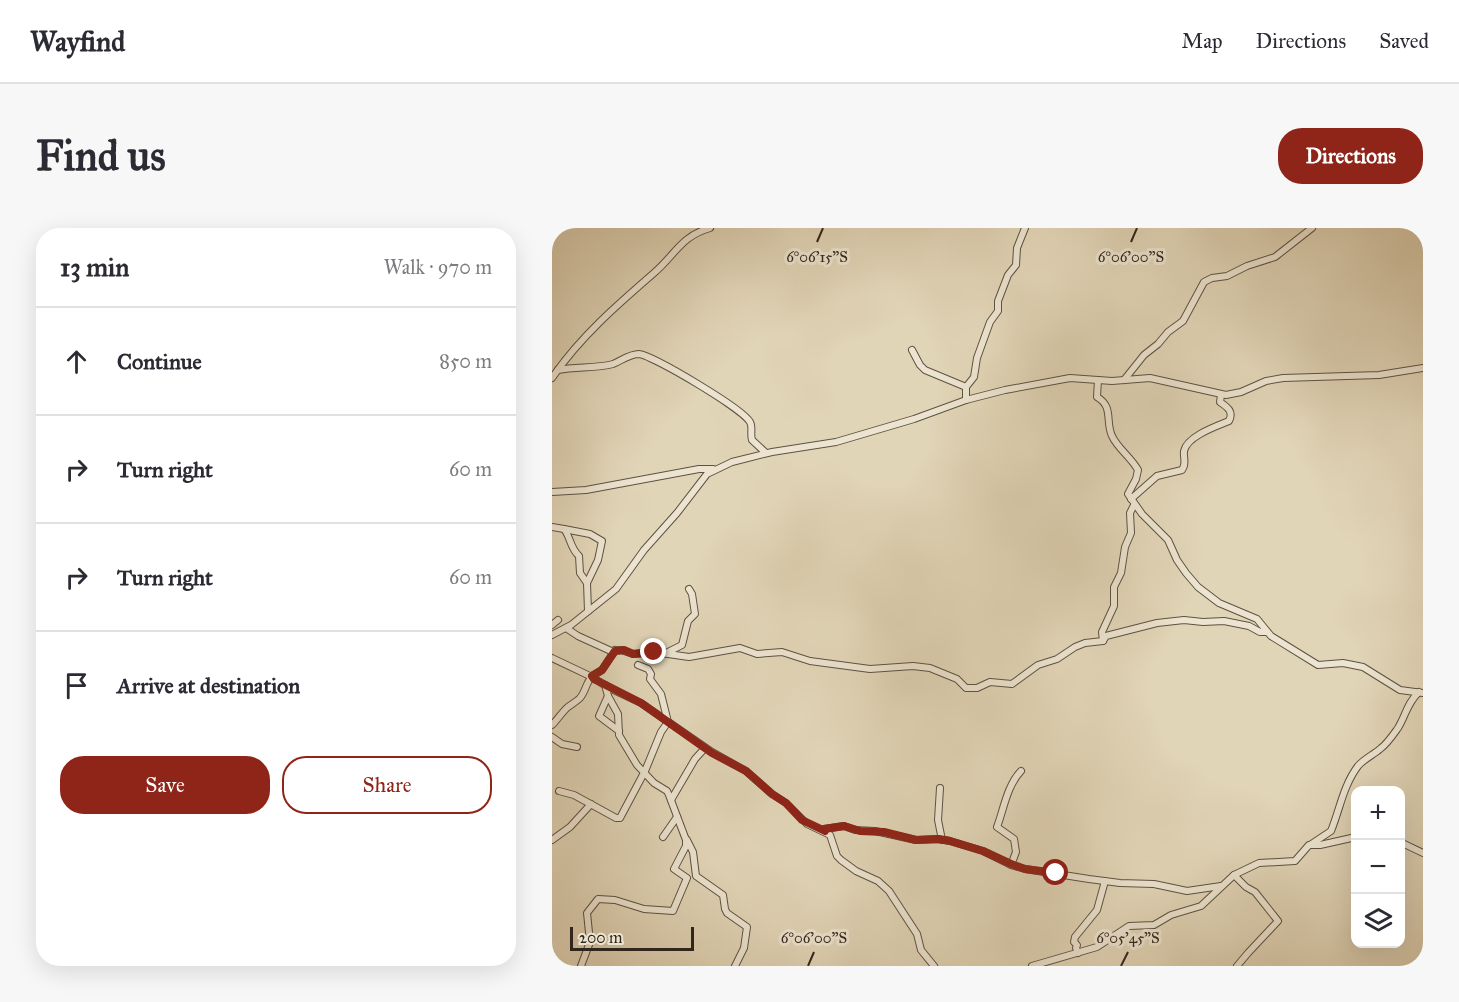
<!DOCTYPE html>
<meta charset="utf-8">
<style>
body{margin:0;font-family:"IM FELL Great Primer",serif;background:#f7f7f7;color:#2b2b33}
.controls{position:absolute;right:18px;bottom:18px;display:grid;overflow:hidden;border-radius:12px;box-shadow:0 6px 24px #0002}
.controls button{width:54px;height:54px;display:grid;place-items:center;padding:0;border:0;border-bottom:2px solid #e1e1e2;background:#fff;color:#2b2b33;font:30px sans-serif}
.scale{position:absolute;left:18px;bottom:15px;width:124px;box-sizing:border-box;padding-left:6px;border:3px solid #31261b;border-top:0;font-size:16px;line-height:21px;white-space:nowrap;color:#31261b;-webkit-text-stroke:4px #ece4d0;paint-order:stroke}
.stop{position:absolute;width:18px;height:18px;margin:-14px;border:4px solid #8f2418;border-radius:50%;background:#fff}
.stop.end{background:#8f2418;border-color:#fff;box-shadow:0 2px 6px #0008}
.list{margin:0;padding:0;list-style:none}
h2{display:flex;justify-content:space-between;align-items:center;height:78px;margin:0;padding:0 24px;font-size:26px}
h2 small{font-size:20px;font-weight:400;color:#7c7c81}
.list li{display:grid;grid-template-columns:39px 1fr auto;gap:18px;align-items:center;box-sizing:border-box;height:108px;padding:0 24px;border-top:2px solid #e1e1e2}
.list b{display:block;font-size:22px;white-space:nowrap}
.list em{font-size:20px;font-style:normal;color:#7c7c81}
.actions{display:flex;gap:12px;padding:18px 24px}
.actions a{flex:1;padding:14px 0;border:2px solid #8f2418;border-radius:24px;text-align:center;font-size:21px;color:#8f2418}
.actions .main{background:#8f2418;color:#fff}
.icon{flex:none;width:33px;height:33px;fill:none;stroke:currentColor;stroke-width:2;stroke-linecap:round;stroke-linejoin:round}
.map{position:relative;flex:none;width:871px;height:738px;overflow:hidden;border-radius:24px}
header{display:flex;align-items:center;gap:36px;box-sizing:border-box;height:84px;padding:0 30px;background:#fff;border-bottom:2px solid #e1e1e2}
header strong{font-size:28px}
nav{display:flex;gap:33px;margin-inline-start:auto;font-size:21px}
.intro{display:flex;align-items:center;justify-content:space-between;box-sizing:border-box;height:144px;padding:0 36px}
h1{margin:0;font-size:42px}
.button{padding:15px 27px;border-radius:24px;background:#8f2418;color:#fff;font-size:21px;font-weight:700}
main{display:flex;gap:36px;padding:0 36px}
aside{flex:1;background:#fff;border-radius:24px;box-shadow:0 6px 24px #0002}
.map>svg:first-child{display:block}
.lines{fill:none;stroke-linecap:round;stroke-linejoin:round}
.minor-casing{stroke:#5d5242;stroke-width:8}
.minor{stroke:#ece4d0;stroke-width:6}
.route{stroke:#8f2418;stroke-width:8}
.ticks{fill:none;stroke:#31261b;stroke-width:2}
.ticks-label{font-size:15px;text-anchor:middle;fill:#31261b;stroke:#ece4d0;stroke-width:6;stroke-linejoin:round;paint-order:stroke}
</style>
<header>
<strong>Wayfind</strong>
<nav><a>Map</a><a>Directions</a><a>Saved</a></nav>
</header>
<div class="intro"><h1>Find us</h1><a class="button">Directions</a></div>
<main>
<aside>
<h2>13 min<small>Walk · 970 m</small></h2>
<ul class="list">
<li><svg class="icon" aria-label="ahead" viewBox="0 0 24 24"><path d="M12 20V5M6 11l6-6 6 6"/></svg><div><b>Continue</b></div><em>850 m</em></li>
<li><svg class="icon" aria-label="right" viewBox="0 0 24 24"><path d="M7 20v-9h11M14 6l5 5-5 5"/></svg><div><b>Turn right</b></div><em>60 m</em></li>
<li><svg class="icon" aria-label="right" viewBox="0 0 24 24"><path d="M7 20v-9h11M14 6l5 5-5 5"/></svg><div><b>Turn right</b></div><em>60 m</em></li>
<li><svg class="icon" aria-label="arrive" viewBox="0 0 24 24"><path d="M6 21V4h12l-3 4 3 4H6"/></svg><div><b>Arrive at destination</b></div></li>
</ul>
<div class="actions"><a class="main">Save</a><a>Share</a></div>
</aside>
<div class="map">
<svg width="871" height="738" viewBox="0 0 871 738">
<rect width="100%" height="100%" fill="#e1d5b7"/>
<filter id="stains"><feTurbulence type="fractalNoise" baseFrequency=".00333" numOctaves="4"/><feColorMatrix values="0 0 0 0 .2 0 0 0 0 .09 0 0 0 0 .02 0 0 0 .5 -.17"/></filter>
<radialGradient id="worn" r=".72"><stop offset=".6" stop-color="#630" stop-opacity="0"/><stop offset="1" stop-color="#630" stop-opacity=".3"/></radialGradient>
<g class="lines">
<!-- minor casing -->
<g class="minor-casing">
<g id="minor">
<path d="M360,122l8,15 5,5 41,17"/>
<path d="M6,142c18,-4 37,-1 55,-6 8,-3 16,-10 26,-10 15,2 104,55 111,68 3,5 0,12 2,18l14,13"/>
<path d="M0,150c28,-41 65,-73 102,-105 21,-18 27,-37 56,-45"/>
<path d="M546,152l-1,17c17,10 8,24 15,39 6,13 19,21 26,34l-2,9 -8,15 14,20 26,26 9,20 9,13 12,14 21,16 38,16 14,17 47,29 25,-2 20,4 37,23 23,3"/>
<path d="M572,152l20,-25 14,-11 10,-12 15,-11 21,-39 8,-4 15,-2 20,-10 28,-9 37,-29"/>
<path d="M414,172v-13l8,-10 3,-19 13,-36 8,-11v-10l10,-26 8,-10 1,-17 8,-20"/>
<path d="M0,264l34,-2 113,-21h14"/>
<path d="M579,271l26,-23 25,-6c5,-7 1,-12 2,-19 3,-15 33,-25 45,-30 5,-10 -2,-14 -9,-19l1,-7"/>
<path d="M0,299l12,2c7,9 6,19 15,27l1,17 7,10 1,28"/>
<path d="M12,301l26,5 12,7 -4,19 -11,23"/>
<path d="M0,397l6,-5"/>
<path d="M14,400l12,8 33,15 10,-1 12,4 21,-2 35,5 51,-9 17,6 25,-2 28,9 60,8 43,-3 17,2 27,11 9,9h11l13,-6 22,2 26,-19 19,-6 18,-12 10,-4 18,-2 3,-5 51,-13 27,-3 19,2 21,-1 25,5 11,6h7"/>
<path d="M0,407l19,-10 45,-36 28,-39 33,-37 30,-39 25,-12 40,-10 64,-10 78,-23 52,-19 39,-10 65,-12 42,3 38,-3 76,17 15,-3 25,-11 17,-3 96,-3 44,-7"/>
<path d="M551,413l-1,-9 12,-26v-19l7,-14 4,-26 6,-14 -1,-20 4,-8"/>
<path d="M116,424l14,-7 6,-24 7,-7 -3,-20 -3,-5"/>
<path d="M0,430l40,19 17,11 32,15 71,49 34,19 26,23 14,9 21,21 23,11 7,21 4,4 15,11 22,10 11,10 28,43 4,16 13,16"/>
<path d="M42,451l-2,-3 10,-6 13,-20"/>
<path d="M56,468l-9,20 20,15"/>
<path d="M0,497c6,-6 10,-13 16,-18 4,-3 9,-6 12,-9 6,-7 6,-16 12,-21"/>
<path d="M0,509l10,7 15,3"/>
<path d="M388,560l-2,32 4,20"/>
<path d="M7,563l15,4 42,23h4l25,-47 16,-39 7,-10 -7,-28 -11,-15 1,-5 -3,-5 -10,-4"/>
<path d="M119,572l24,-41 10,-11"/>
<path d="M273,603l-1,-2 20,-3 11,4 20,1 41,9 23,-1 11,2 33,10 28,14 14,4 64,10 31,4 34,1 33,7 34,-5"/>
<path d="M111,609l14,-20"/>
<path d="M0,612l18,-13 21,-23"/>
<path d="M135,612l6,12 3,24 27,19 2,14 2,4 20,14 -3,21 -9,18"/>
<path d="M848,614l23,11"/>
<path d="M758,617l21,-14c9,-22 12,-45 27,-65 6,-7 15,-11 22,-17 7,-5 13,-14 18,-21 8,-13 9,-25 21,-36"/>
<path d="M459,637l5,-13 -2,-13 -17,-12c7,-19 10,-41 24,-56"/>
<path d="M682,647l12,12 9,5 23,29 -30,32 -11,13"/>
<path d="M526,725l-2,-5 1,-3 -3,-3 1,-5 22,-27 8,-29"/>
<path d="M29,738l9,-24 -3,-29 11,-14 17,1 29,9 29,2 14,-33 -13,-9 12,-23v-6l-17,-45 -2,-4 -13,-8 -17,-18 -18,-30 -1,-21 -10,-18 -3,-11"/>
<path d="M480,738l65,-19 32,-21 25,-1 17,-10 30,-9 33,-31 25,-12 36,-2 14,-16h11l36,-8"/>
</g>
</g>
<!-- minor -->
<use href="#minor" class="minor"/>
</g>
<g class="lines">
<!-- route -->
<path class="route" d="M102,424l-21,2 -9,-4 -9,1 -13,19 -10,6 2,3 47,24 71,50 34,18 26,23 14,9 16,17 23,11 -1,-2 20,-3 16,5 24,1 32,8 23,-1 11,2 33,10 28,13 14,5 31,4"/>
</g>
<!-- ticks -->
<path class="ticks" d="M265,14l6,-14M579,14l6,-14M256,738l6,-14M569,738l7,-14"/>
<g class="ticks-label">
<text x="265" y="34">6°06'15"S</text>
<text x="579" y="34">6°06'00"S</text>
<text x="262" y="715">6°06'00"S</text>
<text x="576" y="715">6°05'45"S</text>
</g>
<rect width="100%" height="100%" filter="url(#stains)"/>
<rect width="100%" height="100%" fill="url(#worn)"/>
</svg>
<div class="controls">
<button>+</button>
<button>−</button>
<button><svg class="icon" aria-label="layers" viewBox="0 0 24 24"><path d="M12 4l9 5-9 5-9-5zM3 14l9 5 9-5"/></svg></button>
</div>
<div class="scale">200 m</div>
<div class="stop" style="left:504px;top:645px"></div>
<div class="stop end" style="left:102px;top:424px"></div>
</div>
</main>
